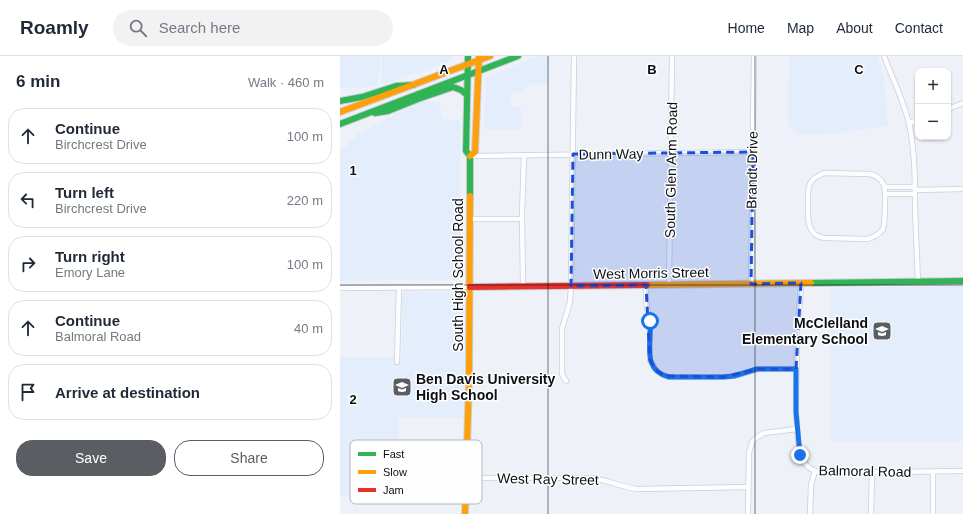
<!DOCTYPE html>
<meta charset="utf-8">
<style>
body{margin:0;font-family:Helvetica,sans-serif;background:#f2f2f3;color:#1f2937}
.controls{position:absolute;right:12px;top:12px;display:grid;overflow:hidden;border-radius:8px;box-shadow:0 1px 3px #0004}
.controls button{width:36px;height:36px;display:grid;place-items:center;padding:0;border:0;border-bottom:1px solid #e0e1e3;background:#fff;color:#1f2937;font:20px sans-serif}
.stop{position:absolute;width:12px;height:12px;margin:-9px;border:3px solid #1a73e8;border-radius:50%;background:#fff}
.stop.end{background:#1a73e8;border-color:#fff;box-shadow:0 1px 4px #0008}
.list{margin:0;padding:0;list-style:none}
h2{display:flex;justify-content:space-between;align-items:center;height:52px;margin:0;padding:0 16px;font-size:17px}
h2 small{font-size:13px;font-weight:400;color:#747a83}
.list li{display:grid;grid-template-columns:26px 1fr auto;gap:12px;align-items:center;box-sizing:border-box;height:56px;margin:0 8px 8px;padding:0 8px;border:1px solid #e0e1e3;border-radius:16px}
.list b{display:block;font-size:15px;white-space:nowrap}
.list p{margin:0;font-size:13px;white-space:nowrap;color:#747a83}
.list em{font-size:13px;font-style:normal;color:#747a83}
.actions{display:flex;gap:8px;padding:12px 16px}
.actions a{flex:1;padding:9px 0;border:1px solid #5a5e63;border-radius:16px;text-align:center;font-size:14px;color:#5a5e63}
.actions .main{background:#5a5e63;color:#fff}
.icon{flex:none;width:22px;height:22px;fill:none;stroke:currentColor;stroke-width:2;stroke-linecap:round;stroke-linejoin:round}
.map{position:relative;flex:none;width:623px;height:458px;overflow:hidden}
header{display:flex;align-items:center;gap:24px;box-sizing:border-box;height:56px;padding:0 20px;background:#fff;border-bottom:1px solid #e0e1e3}
header strong{font-size:19px}
nav{display:flex;gap:22px;margin-inline-start:auto;font-size:14px}
.search{width:280px;height:36px;background:#f2f2f3;display:flex;align-items:center;gap:10px;box-sizing:border-box;padding:0 14px;border-radius:22px;color:#747a83;font-size:15px}
main{display:flex}
aside{flex:1;background:#fff}
.map>svg:first-child{display:block}
.built{fill:#e4edfc}
.lines{fill:none;stroke-linecap:round;stroke-linejoin:round}
.street-casing{stroke:#cbcfd5;stroke-width:6}
.fast-casing{stroke:#cbcfd5;stroke-width:8}
.slow-casing{stroke:#cbcfd5;stroke-width:8}
.jam-casing{stroke:#cbcfd5;stroke-width:8}
.street{stroke:#fcfdfe;stroke-width:4.5}
.fast{stroke:#30b455;stroke-width:6}
.slow{stroke:#ff9f0a;stroke-width:6}
.jam{stroke:#e5322d;stroke-width:6}
.route{stroke:#1a73e8;stroke-width:5}
.marked{fill:#1d4ed8;fill-opacity:0.2;stroke:#1d4ed8;stroke-width:3;stroke-dasharray:8 5;stroke-linejoin:round}
.grid{fill:none;stroke:#0b0e13;stroke-width:1;stroke-opacity:0.55}
.labels{text-anchor:middle;stroke-width:3;stroke-linejoin:round;paint-order:stroke}
.street-label{font-size:14px;fill:#0b0e13;stroke:#fefefe}
.poi-label{font-size:14px;font-weight:bold;fill:#0b0e13;stroke:#fefefe;text-anchor:end}
.key{fill:#fefefe;stroke:#b5b6b8;stroke-width:1}
.key-label{font-size:11px;fill:#0b0e13}
.grid-label{font-size:13px;text-anchor:middle;font-weight:bold;fill:#0b0e13;stroke:#fefefe;stroke-width:3;stroke-linejoin:round;paint-order:stroke}
</style>
<header>
<strong>Roamly</strong>
<div class="search"><svg class="icon" aria-label="search" viewBox="0 0 24 24"><circle cx="10" cy="10" r="6"/><path d="M15 15l6 6"/></svg>Search here</div>
<nav><a>Home</a><a>Map</a><a>About</a><a>Contact</a></nav>
</header>
<main>
<aside>
<h2>6 min<small>Walk · 460 m</small></h2>
<ul class="list">
<li><svg class="icon" aria-label="ahead" viewBox="0 0 24 24"><path d="M12 20V5M6 11l6-6 6 6"/></svg><div><b>Continue</b><p>Birchcrest Drive</p></div><em>100 m</em></li>
<li><svg class="icon" aria-label="left" viewBox="0 0 24 24"><path d="M17 20v-9H6M10 6l-5 5 5 5"/></svg><div><b>Turn left</b><p>Birchcrest Drive</p></div><em>220 m</em></li>
<li><svg class="icon" aria-label="right" viewBox="0 0 24 24"><path d="M7 20v-9h11M14 6l5 5-5 5"/></svg><div><b>Turn right</b><p>Emory Lane</p></div><em>100 m</em></li>
<li><svg class="icon" aria-label="ahead" viewBox="0 0 24 24"><path d="M12 20V5M6 11l6-6 6 6"/></svg><div><b>Continue</b><p>Balmoral Road</p></div><em>40 m</em></li>
<li><svg class="icon" aria-label="arrive" viewBox="0 0 24 24"><path d="M6 21V4h12l-3 4 3 4H6"/></svg><div><b>Arrive at destination</b></div></li>
</ul>
<div class="actions"><a class="main">Save</a><a>Share</a></div>
</aside>
<div class="map">
<svg width="623" height="458" viewBox="0 0 623 458">
<rect width="100%" height="100%" fill="#eef2f8"/>
<!-- built -->
<g class="built">
<path d="M0,0h41l-3,29 -11,3h-27z"/>
<path d="M42,0h71l-2,1v4l-70,24z"/>
<path d="M197,0h13l-2,27 -20,1 -2,6h-3v2l-13,1 1,14h10v22h-37l2,-47 1,-5z"/>
<path d="M449,0h88l6,16 5,54 -58,8 -33,1 -9,-11z"/>
<path d="M86,45l14,1 2,17 18,1 1,159 -121,2v-129l19,-19 41,-21z"/>
<path d="M623,230v155h-133v-153z"/>
<path d="M69,235l52,2 4,5 -1,120 -65,-1v79l-59,-1v-138h62v-63z"/>
</g>
<g class="lines">
<!-- street casing -->
<g class="street-casing">
<g id="street">
<path d="M544,0c9,24 21,47 26,72 5,27 5,53 5,80 1,25 2,49 3,74"/>
<path d="M608,53l15,-6"/>
<path d="M569,67l9,-3"/>
<path d="M130,100l283,-4"/>
<path d="M484,117l45,1c7,1 12,5 15,11 2,6 1,38 -1,44 -4,6 -9,8 -15,10l-43,-1c-19,-2 -17,-20 -17,-35 0,-7 -1,-15 3,-21 3,-5 8,-7 13,-9z"/>
<path d="M545,131h30"/>
<path d="M575,134l48,-1"/>
<path d="M545,138h30"/>
<path d="M130,163h52"/>
<path d="M461,227l-1,17 -3,30 -1,81 3,40c3,13 11,20 24,22l140,-2"/>
<path d="M411,228l3,-228"/>
<path d="M306,229v16l4,23v36l6,10 5,4 8,3h54l11,-1 25,-7h37"/>
<path d="M329,229l3,-229"/>
<path d="M183,231l-1,-72 2,-60"/>
<path d="M0,232l130,-1"/>
<path d="M57,306l2,-74"/>
<path d="M226,325l-3,-5 -1,-3v-44l2,-7 6,-20 1,-16 3,-230"/>
<path d="M127,422h125c15,2 30,9 45,11l111,-2"/>
<path d="M408,458l1,-61 3,-11 4,-4 8,-5 33,-4"/>
<path d="M470,458l1,-29 4,-14"/>
<path d="M531,458l1,-42"/>
<path d="M593,458v-42"/>
</g>
</g>
<!-- fast casing -->
<g class="fast-casing">
<g id="fast">
<path d="M128,0l-2,95 4,5v40"/>
<path d="M0,45l22,-4 34,-11 17,-1"/>
<path d="M35,57l13,-2 30,-12 35,-12 8,3 6,5"/>
<path d="M0,68l178,-68"/>
<path d="M471,227l152,-2"/>
</g>
</g>
<!-- slow casing -->
<g class="slow-casing">
<g id="slow">
<path d="M0,56l150,-56"/>
<path d="M130,100l5,-4 4,-96"/>
<path d="M307,229l164,-2"/>
<path d="M125,458l4,-134 1,-184"/>
</g>
</g>
<!-- jam casing -->
<g class="jam-casing">
<path id="jam" d="M130,231l177,-2"/>
</g>
<!-- street -->
<use href="#street" class="street"/>
<!-- fast -->
<use href="#fast" class="fast"/>
<!-- slow -->
<use href="#slow" class="slow"/>
<!-- jam -->
<use href="#jam" class="jam"/>
</g>
<g class="lines">
<!-- route -->
<path class="route" d="M310,265c2,22 -9,49 19,56h54l11,-1 23,-7h39v43l4,43"/>
</g>
<!-- marked area -->
<path class="marked" d="M413,96l-2,132 50,-1 -5,86h-37l-36,8 -59,-1 -8,-6 -6,-10 -4,-75 -75,1 2,-132z"/>
<!-- grid -->
<path class="grid" d="M208,0v458M415,0v458M0,229h623"/>
<!-- icons -->
<defs>
<g id="school-square" transform="scale(1)"><rect x="-9" y="-9" width="18" height="18" rx="4" fill="#5a5e63" stroke="#fefefe"/><path d="M0-5L7-2L0 1L-7-2ZM-4 1L0 2.5L4 1V4Q0 6-4 4Z" fill="#fff"/></g>
</defs>
<g fill-rule="evenodd">
<use href="#school-square" x="542" y="275"/>
<use href="#school-square" x="62" y="331"/>
</g>
<g class="labels">
<!-- street labels -->
<g class="street-label">
<text transform="translate(271 98) rotate(-1)" y="5">Dunn Way</text>
<text transform="translate(331 114) rotate(-89)" y="5">South Glen Arm Road</text>
<text transform="translate(412 114) rotate(-89)" y="5">Brandt Drive</text>
<text transform="translate(311 217) rotate(-1)" y="5">West Morris Street</text>
<text transform="translate(118 219) rotate(-90)" y="5">South High School Road</text>
<text transform="translate(525 415) rotate(1)" y="5">Balmoral Road</text>
<text transform="translate(208 423) rotate(1)" y="5">West Ray Street</text>
</g>
<!-- poi labels -->
<g class="poi-label">
<text x="528" y="272">McClelland<tspan x="528" dy="16">Elementary School</tspan></text>
<text x="76" y="328" text-anchor="start">Ben Davis University<tspan x="76" dy="16">High School</tspan></text>
</g>
</g>
<!-- legend -->
<rect x="10" y="384" width="132" height="64" rx="6" class="key"/>
<rect x="18" y="396" width="18" height="4" fill="#30b455"/>
<rect x="18" y="414" width="18" height="4" fill="#ff9f0a"/>
<rect x="18" y="432" width="18" height="4" fill="#e5322d"/>
<g class="key-label">
<text x="43" y="402">Fast</text>
<text x="43" y="420">Slow</text>
<text x="43" y="438">Jam</text>
</g>
<g class="grid-label">
<text x="104" y="18">A</text>
<text x="312" y="18">B</text>
<text x="519" y="18">C</text>
<text x="13" y="119">1</text>
<text x="13" y="348">2</text>
</g>
</svg>
<div class="controls">
<button>+</button>
<button>−</button>
</div>
<div class="stop" style="left:310px;top:265px"></div>
<div class="stop end" style="left:460px;top:399px"></div>
</div>
</main>
